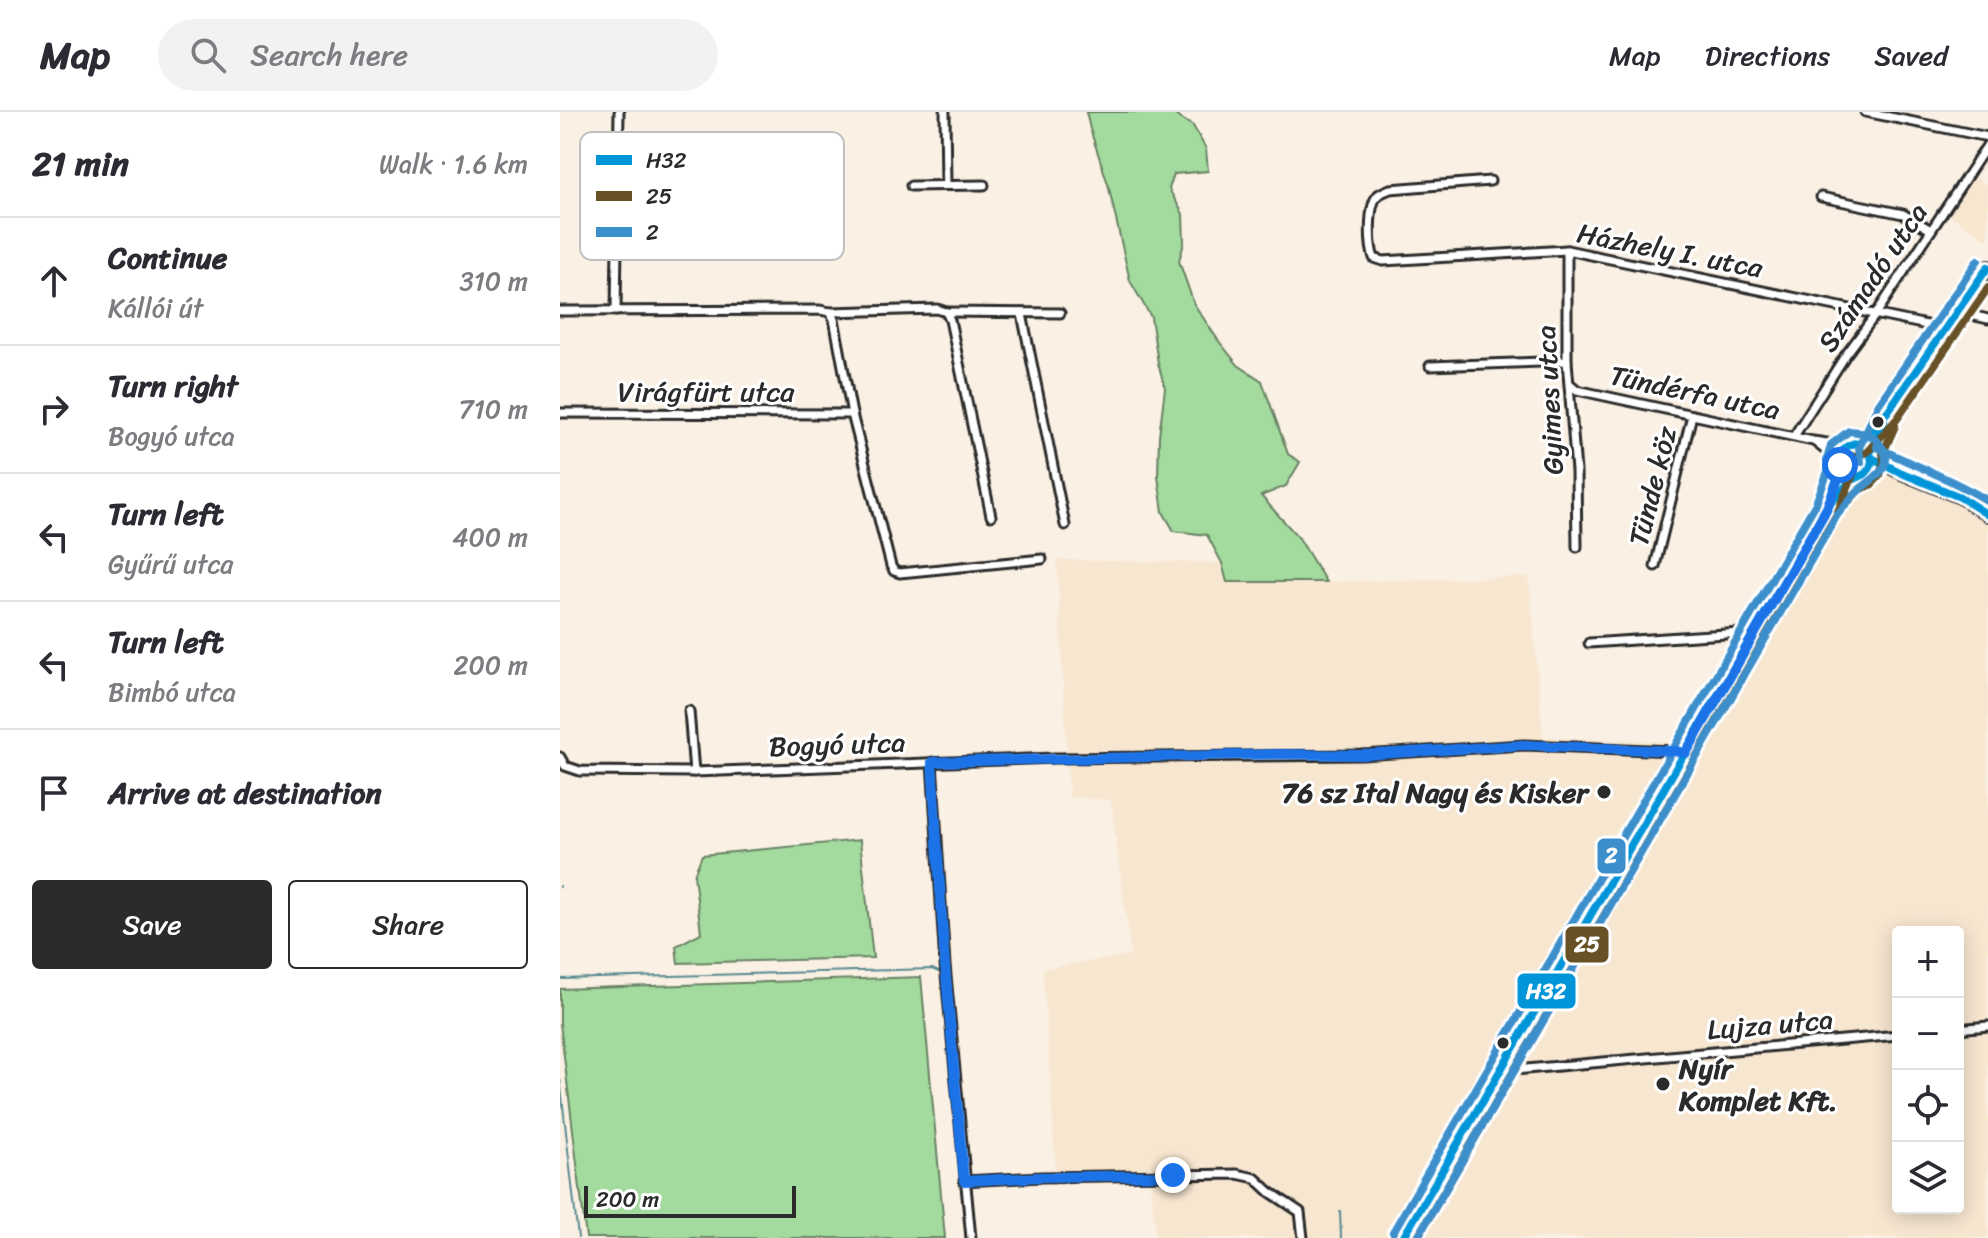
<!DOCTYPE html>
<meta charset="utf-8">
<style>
body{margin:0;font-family:Sriracha,sans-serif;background:#f2f2f3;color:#2b2b33}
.controls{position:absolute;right:24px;bottom:24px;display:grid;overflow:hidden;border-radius:8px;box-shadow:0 4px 20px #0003}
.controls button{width:72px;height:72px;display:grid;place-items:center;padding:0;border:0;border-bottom:2px solid #e1e1e2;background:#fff;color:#2b2b33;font:40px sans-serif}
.scale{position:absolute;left:24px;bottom:20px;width:212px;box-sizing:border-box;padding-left:8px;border:4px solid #2b2b2b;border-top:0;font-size:22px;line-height:28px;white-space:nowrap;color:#2b2b2b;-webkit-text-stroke:6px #fff;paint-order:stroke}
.stop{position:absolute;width:24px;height:24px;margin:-18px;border:6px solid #1a73e8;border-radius:50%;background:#fff}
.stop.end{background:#1a73e8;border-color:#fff;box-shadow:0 2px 8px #0008}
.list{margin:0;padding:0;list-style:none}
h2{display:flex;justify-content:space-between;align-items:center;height:104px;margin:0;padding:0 32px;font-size:34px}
h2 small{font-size:26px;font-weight:400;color:#7c7c81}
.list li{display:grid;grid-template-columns:52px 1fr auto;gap:24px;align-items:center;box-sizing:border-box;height:128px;padding:0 32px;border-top:2px solid #e1e1e2}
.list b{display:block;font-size:30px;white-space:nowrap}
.list p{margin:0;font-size:26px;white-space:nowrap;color:#7c7c81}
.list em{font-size:26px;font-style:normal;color:#7c7c81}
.actions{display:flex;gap:16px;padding:24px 32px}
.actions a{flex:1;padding:18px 0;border:2px solid #2b2b2b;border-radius:8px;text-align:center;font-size:28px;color:#2b2b2b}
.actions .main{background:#2b2b2b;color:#fff}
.icon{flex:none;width:44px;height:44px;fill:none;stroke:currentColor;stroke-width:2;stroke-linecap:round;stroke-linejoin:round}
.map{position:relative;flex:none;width:1428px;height:1126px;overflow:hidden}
header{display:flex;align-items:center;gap:48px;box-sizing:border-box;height:112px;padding:0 40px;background:#fff;border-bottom:2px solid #e1e1e2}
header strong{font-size:38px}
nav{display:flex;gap:44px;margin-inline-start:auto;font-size:28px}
.search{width:560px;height:72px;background:#f2f2f3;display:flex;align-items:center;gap:20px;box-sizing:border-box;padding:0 28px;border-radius:44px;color:#7c7c81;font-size:30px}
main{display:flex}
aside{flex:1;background:#fff}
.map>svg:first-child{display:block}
.built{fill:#f7e6d0;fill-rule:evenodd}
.green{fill:#a3da9e;stroke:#678264;stroke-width:2}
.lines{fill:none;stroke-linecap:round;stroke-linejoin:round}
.stream{stroke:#598991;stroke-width:2}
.street-casing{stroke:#2b2b2b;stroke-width:13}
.secondary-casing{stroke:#2b2b2b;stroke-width:16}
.street{stroke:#fff;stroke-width:7}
.secondary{stroke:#fff;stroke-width:10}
.bus-1-casing{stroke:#fff;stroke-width:14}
.bus-2-casing{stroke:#fff;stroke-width:14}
.bus-3-casing{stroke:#fff;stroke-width:14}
.bus-1{stroke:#0095d9;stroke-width:8}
.bus-2{stroke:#685125;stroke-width:8}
.bus-3{stroke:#3d8fcc;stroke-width:8}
.route{stroke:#1a73e8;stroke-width:10}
.bus-dot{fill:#2b2b2b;stroke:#fff;stroke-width:3}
.labels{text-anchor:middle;stroke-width:6;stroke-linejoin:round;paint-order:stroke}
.street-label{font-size:28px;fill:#2b2b2b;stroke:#fff}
.poi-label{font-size:28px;font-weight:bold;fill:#2b2b2b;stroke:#fff;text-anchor:end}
.key{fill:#fff;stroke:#bfbfbf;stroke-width:2}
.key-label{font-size:22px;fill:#2b2b2b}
.line-badge{stroke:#fff;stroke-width:3}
.badge-label{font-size:22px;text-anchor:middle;font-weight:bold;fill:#fff}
</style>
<header>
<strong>Map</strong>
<div class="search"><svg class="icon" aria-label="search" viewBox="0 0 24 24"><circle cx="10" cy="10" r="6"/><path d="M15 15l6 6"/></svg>Search here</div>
<nav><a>Map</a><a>Directions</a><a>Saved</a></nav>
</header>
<main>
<aside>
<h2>21 min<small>Walk · 1.6 km</small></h2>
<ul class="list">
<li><svg class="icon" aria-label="ahead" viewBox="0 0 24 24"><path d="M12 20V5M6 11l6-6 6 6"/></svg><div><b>Continue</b><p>Kállói út</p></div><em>310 m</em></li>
<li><svg class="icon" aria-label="right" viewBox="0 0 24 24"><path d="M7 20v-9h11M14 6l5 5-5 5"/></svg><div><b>Turn right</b><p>Bogyó utca</p></div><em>710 m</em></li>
<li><svg class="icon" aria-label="left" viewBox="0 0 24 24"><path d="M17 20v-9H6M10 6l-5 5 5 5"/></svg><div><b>Turn left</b><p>Gyűrű utca</p></div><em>400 m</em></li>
<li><svg class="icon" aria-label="left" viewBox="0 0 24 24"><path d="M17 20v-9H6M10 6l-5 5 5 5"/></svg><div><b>Turn left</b><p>Bimbó utca</p></div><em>200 m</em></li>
<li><svg class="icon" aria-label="arrive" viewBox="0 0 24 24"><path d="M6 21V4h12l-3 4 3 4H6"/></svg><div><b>Arrive at destination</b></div></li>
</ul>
<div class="actions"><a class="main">Save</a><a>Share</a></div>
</aside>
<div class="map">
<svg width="1428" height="1126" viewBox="0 0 1428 1126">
<rect width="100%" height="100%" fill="#faf0e3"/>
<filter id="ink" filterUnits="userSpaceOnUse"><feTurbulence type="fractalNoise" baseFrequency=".0125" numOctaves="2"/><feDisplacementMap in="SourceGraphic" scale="16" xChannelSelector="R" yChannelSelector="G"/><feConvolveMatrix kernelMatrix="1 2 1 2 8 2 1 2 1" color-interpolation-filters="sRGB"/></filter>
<g filter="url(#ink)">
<!-- built -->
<g class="built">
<path d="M1411,63l17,10v55l-42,-27z"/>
<path d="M1304,322l26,20 53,26 45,27v731h-832l-7,-69 -93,3 -13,-203 88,-14 -20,-155 -42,-3 -12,-237 165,3 5,19h99l203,-5 14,160 129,5zM1338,820h60v276h-60z"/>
</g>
<!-- green -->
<g class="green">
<path d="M526,0h84l23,14 13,23 2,22 -34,3 -5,15 14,25 1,29 -5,18 15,43 24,36 20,25 24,16 26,73 12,8 -14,24 -25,10 38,42 27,44h-99l-5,-19 -15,-28 -33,-4 -11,-19 -5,-36 1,-40 6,-48 -7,-25 -7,-46 -21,-36 -22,-97 -18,-55z"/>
<path d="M300,728l13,118 -195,5 -2,-17 25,-13 -7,-58 8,-20z"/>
<path d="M361,865l24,261h-359l-26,-215v-34z"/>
</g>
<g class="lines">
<!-- stream -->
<g class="stream">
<path d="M0,775v-1"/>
<path d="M0,867l372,-10 9,4"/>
<path d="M0,967l18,159"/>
<path d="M780,1099l1,27"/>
</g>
<!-- street casing -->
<g class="street-casing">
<g id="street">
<path d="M385,0l1,73"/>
<path d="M1305,0l123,25"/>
<path d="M930,69l-100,8c-4,2 -8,3 -12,6 -10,10 -9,50 -4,63l9,3 184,-11 379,79"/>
<path d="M351,74l73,-1"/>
<path d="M1261,85l82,17 28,16"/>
<path d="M1007,138v111l9,110 1,76"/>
<path d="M0,199l260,-1 10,2 107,-3 9,3 4,8 41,196"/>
<path d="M56,199l3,-199"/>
<path d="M270,200l4,7 18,95 39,152 3,5 6,2 142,-14"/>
<path d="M386,200l114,1"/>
<path d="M1398,200l30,7"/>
<path d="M462,202l43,211"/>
<path d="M870,254l137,-5"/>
<path d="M1010,272l7,6 236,51 34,5"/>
<path d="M0,301l292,1"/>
<path d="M1234,324l51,-80 31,-42 112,-170"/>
<path d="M1255,330l24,19"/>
<path d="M1095,454l37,-151"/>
<path d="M1029,531l167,-11"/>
<path d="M129,599l5,61"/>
<path d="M0,645l5,9 15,5 114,1 361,-14 307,-3 162,-10 150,6 12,2"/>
<path d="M372,650l13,203 26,273"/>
<path d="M1398,917l30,-3"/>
<path d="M942,958h13l383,-35"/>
<path d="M404,1069l77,-4 196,-3 18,4 15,14 30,20 3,26"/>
</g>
</g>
<!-- secondary casing -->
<g class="secondary-casing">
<g id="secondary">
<path d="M1310,340l14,-32"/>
<path d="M1312,346l30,15 58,24 28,18"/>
<path d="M1298,364c-15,-1 -22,-13 -16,-26l10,-7h7l29,-32 100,-144"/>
<path d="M1273,389c6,-7 12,-15 19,-21 3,-2 8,-4 12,-6 15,-9 8,-25 -5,-31"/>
<path d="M843,1126l424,-730 15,-39"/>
</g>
</g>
<!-- street -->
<use href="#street" class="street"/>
<!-- secondary -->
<use href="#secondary" class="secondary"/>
<!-- bus-1 casing -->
<g class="bus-1-casing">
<g id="bus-1">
<path d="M1312,346l30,15 58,24 28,18"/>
<path d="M1273,388l19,-20 13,-6 5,-6 2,-7 -2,-9 14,-31"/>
<path d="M843,1126l424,-730 15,-39c-5,-14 2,-26 17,-26l29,-32 100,-144"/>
</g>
</g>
<!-- bus-2 casing -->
<g class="bus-2-casing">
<g id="bus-2">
<path d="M1282,396l17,-18 13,-6 8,-9 4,-13 -1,-9 12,-27"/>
<path d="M857,1126l420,-724 17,-42 -2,-15 15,-5 30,-33 91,-131"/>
</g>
</g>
<!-- bus-3 casing -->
<g class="bus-3-casing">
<g id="bus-3">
<path d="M1317,335c37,19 76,32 111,54"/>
<path d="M1301,350l-2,-14 19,-43 100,-145"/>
<path d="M833,1120l423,-729 13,-34 -2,-9 4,-15 18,-14c12,1 21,2 29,11 21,24 -4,35 -20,49 -8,7 -14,16 -21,24l-420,723"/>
</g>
</g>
<!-- bus-1 -->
<use href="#bus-1" class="bus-1"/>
<!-- bus-2 -->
<use href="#bus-2" class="bus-2"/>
<!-- bus-3 -->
<use href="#bus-3" class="bus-3"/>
</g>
</g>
<g class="lines" filter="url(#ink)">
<!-- route -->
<path class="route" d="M613,1063l-132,2 -77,4 -19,-216 -13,-203 348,-8 82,1 162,-10 150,6 12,2 141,-245 15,-39 -2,-4"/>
</g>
<!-- markers -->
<g class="bus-dot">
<circle cx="1318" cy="310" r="7"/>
<circle cx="1044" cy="680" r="8"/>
<circle cx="943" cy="931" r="7"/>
<circle cx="1103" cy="972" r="8"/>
</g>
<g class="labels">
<!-- street labels -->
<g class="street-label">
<text transform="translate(1110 138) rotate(11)" y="10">Házhely I. utca</text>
<text transform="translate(1312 165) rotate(-56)" y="10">Számadó utca</text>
<text x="146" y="289">Virágfürt utca</text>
<text transform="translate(1135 280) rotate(12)" y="10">Tündérfa utca</text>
<text transform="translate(989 288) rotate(-93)" y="10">Gyimes utca</text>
<text transform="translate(1092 374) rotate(-76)" y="10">Tünde köz</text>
<text transform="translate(277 632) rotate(-2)" y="10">Bogyó utca</text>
<text transform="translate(1210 912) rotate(-5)" y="10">Lujza utca</text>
</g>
<!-- poi labels -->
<g class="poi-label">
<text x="1028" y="690">76 sz Ital Nagy és Kisker</text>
<text x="1119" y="966" text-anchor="start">Nyír<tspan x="1119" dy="32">Komplet Kft.</tspan></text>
</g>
</g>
<!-- legend -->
<rect x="20" y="20" width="264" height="128" rx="12" class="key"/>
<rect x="36" y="43" width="36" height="10" fill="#0095d9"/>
<rect x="36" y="79" width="36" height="10" fill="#685125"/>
<rect x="36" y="115" width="36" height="10" fill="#3d8fcc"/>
<g class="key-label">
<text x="86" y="56">H32</text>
<text x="86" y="92">25</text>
<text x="86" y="128">2</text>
</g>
<g class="line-badge">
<rect x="1036" y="725" width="31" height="38" rx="8" fill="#3d8fcc"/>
<rect x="1004" y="813" width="46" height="39" rx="8" fill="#685125"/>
<rect x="956" y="860" width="61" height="38" rx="8" fill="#0095d9"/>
</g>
<g class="badge-label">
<text x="1051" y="751">2</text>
<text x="1027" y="840">25</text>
<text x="986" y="887">H32</text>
</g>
</svg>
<div class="controls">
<button>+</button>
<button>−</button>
<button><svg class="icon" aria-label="locate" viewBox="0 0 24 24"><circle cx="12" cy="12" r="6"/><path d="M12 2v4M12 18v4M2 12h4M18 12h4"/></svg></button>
<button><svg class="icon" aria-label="layers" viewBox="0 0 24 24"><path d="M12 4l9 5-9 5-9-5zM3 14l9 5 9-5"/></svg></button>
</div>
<div class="scale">200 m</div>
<div class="stop" style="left:1280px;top:353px"></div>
<div class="stop end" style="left:613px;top:1063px"></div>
</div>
</main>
